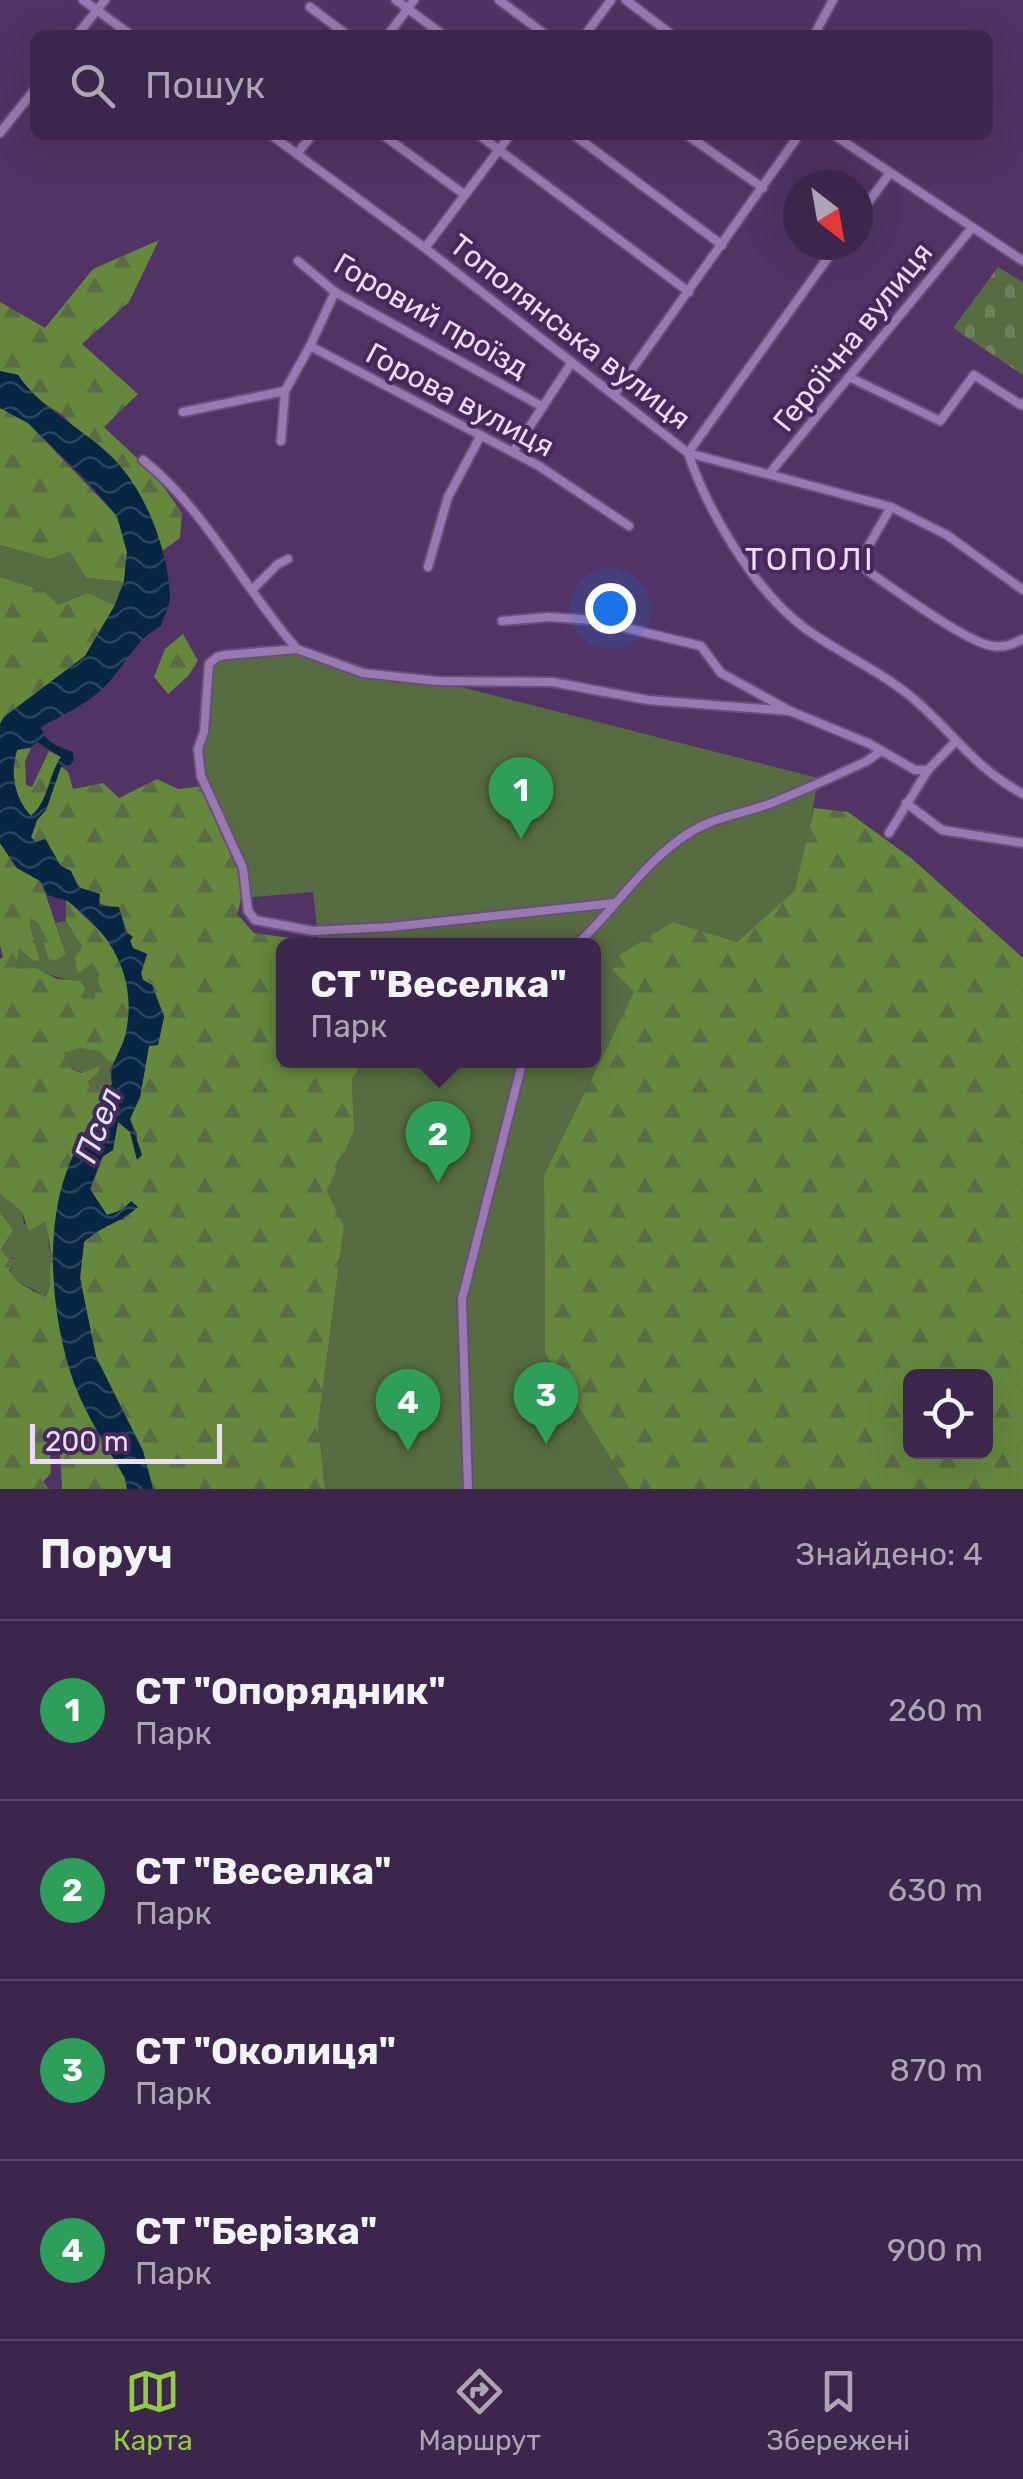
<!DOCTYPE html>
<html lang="uk">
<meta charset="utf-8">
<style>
body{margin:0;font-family:Rubik,sans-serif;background:#483256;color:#f1f3f6}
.controls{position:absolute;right:30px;bottom:30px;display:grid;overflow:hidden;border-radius:15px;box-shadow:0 10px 40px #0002}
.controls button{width:90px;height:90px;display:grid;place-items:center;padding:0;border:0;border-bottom:2px solid #564364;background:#3d264c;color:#f1f3f6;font:50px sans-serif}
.compass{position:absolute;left:783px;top:170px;width:90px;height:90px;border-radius:50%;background:#3d264c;box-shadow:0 10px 40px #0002;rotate:149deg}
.scale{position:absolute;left:30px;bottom:25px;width:192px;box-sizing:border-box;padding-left:10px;border:5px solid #ecdbf9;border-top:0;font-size:28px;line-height:35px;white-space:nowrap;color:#ecdbf9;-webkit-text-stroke:8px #46285a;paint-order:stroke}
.you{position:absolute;left:610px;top:608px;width:35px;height:35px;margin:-25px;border:8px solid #fff;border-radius:50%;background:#1a73e8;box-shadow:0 0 0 15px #1a73e833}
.badge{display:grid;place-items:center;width:65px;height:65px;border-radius:50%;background:#90cd40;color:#fff;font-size:32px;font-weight:700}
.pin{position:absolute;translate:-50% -82px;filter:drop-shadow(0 2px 5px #0008)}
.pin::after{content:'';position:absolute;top:52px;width:35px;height:30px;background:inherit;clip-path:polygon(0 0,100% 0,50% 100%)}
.popup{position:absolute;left:276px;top:938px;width:325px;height:130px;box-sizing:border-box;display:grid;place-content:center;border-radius:15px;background:#3d264c;filter:drop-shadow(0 2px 8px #0005);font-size:32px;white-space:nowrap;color:#ada5b5}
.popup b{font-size:38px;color:#f1f3f6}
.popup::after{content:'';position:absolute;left:50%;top:100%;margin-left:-20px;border:20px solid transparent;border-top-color:#3d264c}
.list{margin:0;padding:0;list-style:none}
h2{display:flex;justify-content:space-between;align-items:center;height:130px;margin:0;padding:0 40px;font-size:42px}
h2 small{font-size:32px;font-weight:400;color:#ada5b5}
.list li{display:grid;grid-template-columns:65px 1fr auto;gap:30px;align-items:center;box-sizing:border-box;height:180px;padding:0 40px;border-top:2px solid #564364}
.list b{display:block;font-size:38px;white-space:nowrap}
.list p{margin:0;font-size:32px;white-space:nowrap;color:#ada5b5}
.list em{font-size:32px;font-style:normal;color:#ada5b5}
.icon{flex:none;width:55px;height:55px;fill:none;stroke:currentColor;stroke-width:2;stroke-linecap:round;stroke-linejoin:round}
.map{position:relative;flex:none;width:1023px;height:1489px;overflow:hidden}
.search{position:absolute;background:#3d264c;box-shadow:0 10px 40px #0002;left:30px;right:30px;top:30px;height:110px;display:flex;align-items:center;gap:25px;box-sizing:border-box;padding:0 35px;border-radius:15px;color:#ada5b5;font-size:38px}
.sheet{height:850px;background:#3d264c}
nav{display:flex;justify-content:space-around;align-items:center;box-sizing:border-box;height:140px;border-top:2px solid #564364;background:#3d264c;font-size:28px;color:#ada5b5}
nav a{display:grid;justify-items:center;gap:5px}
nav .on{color:#90cd40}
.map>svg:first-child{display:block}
.green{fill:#576c41}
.forest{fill:url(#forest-firs);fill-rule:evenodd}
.cemetery{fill:url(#cemetery-stones)}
.water{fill:url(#water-waves);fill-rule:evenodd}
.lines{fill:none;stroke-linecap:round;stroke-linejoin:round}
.minor-casing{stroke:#694f7a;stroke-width:12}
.minor{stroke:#9979b1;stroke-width:8}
.labels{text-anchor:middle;stroke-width:8;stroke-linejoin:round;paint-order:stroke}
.street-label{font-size:30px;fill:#ecdbf9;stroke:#46285a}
.neighbourhood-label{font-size:32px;letter-spacing:2.5px;fill:#ecdbf9;stroke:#46285a}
.water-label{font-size:32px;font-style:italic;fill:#d6e5f6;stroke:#46285a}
</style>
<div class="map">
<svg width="1023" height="1489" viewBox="0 0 1023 1489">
<defs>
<pattern id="forest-firs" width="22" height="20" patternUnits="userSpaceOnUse" patternTransform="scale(2.5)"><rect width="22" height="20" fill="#65883d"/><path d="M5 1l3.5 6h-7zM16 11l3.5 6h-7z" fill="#596c43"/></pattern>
<pattern id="cemetery-stones" width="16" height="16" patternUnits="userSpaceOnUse" patternTransform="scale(2.5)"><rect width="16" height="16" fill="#576c41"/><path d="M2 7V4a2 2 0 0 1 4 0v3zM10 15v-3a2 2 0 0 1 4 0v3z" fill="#6f805d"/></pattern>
<pattern id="water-waves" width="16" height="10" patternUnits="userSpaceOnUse" patternTransform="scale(2.5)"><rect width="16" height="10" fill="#062644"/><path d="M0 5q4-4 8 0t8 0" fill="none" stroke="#2a4560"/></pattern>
</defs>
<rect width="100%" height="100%" fill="#513365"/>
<!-- green -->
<g class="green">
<path d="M0,545l50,14 20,-7 16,26 38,4 -9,23 -28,-12 -29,12 -14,-14 -44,-14z"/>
<path d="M286,648l77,25 74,8 381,97 -12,71 -11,41 -58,52 -64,-20 -60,49 21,21 -90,183 1,178 85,136h-305l-7,-64 26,-199 -17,-35 27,-60 -2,-52 12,-18 229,-1v-114l-274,-1 -6,-53 -70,6 -42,-122 11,-117z"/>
<path d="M31,918l6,1 28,32 -9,-28 10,-2 33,53 -5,26 -13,-2 -1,-17c-25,0 -37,-14 -62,-10l-2,-2 3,-21 20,13 -9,-34z"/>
<path d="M80,1048l20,2 8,11h7l-5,8 2,15 -6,-1 -12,8 -7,-9 11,-9c-17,1 -29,-1 -34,-20z"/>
<path d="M0,1194l22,18 2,12 22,-3c6,10 -1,22 5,32l3,-2 2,7 -6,7v22l-6,10c-10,-11 -24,-10 -34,-24l5,-15 -8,-1 -6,-6 12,-21 -13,-18z"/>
</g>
<!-- forest -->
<g class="forest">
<path d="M159,240l-30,62 -47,42 56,50 -34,33 52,49 26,37 -2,25 -18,13 -17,-46 -82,-90 -30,-18 -15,-22 -18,-4v-69l45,26 48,-59z"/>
<path d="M0,408l28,15 89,93 10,36 -3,30 -38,-4 -16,-26 -20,7 -50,-14z"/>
<path d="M0,577l44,14 14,14 29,-12 28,12 -30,51 -81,61 -4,7z"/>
<path d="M183,634l15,27 -10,15 -20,18 -14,-17 11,-28z"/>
<path d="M31,748l-6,13 1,24 6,2 17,-36 12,6c-13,19 -12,43 -30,59 -17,-19 -21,-43 -14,-66z"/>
<path d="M61,766l7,6 5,17 30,-6 16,15 38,-19 21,10 27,-3c23,38 48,84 32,128l17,19 63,9 2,3 -36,1v114l81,1 -12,18 2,52 -27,60 17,35 -26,199 7,64h-172l-10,-38 -47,-94 -16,-79 4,-36 18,-17 23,-6 -3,-9 -15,5 -17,-25 27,-69 13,11 7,27v-25l-7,-15 10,-22 9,-52 9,-1 6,-28 -12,-31 -9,-5 -2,-7 6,-19 -14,-6 -14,-40c-25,-3 -38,-14 -48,-37l-10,-4 -15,-27 -10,2 -5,-4 6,-18 9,-10z"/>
<path d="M814,808l34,4 63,46 112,100v531h-393l-85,-136 -1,-178 90,-183 -21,-21v-12l60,-37 64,20 58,-52zM910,1376h76v76h-76z"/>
<path d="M0,843l17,25 24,13 25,73 -12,7 -6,-3 -9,-35 -8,-5 -1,9 10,34 -7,-1 -14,-12 -3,21 19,-1 22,11 24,2 4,8 -4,9 13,1 5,-25 -7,-11 -12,9 -3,-1 -2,-13 7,-11 -16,-26v-22l43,41 11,17 11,42 -5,38 -11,24h-7l-8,-10 -20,-3 -16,5 8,16 9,4 19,-7 -2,7 -11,9 7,8 12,-7 6,1c-23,42 -60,120 -58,167l-3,2 -5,-32 -17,10 -7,-19 -22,-18v-235l3,-2 -3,-12z"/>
<path d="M0,1212l13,18 -12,20 6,7 11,3 -9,10c8,16 24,19 36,27l5,-10v-22l6,-6c-7,83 30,149 69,219l2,11h-65l-2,-37 -10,3 1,18 -8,9 6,7h-49z"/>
</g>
<!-- cemetery -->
<path class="cemetery" d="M998,267l25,15v93l-70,-47z"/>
<!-- water -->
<path class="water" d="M0,371l18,4c23,34 63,52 93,81 34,33 57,93 59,140 0,10 -6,20 -9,30 -27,14 -37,43 -59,63 -18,17 -40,26 -61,38 4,16 18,20 32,25l1,8 -4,5 -9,2 -15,43 -9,10 -6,17 5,5 9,-3 16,27 10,5 7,16 22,7 -1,12 20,1 6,24 8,6 -3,4 3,7 14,6 -6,19 2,7 9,5 12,32 -6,28 -9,1 -9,51 -10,22 12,36 -5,5 -7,-28 -12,-10 -5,28 -11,7 -12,32 17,26 15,-5 9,-9 7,6c-18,16 -35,18 -54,35l-4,36 16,79 47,94 10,38h-26l-2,-11c-17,-30 -39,-62 -51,-95 -22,-62 -30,-148 -8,-210 11,-31 30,-60 46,-89 -3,-23 10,-31 14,-52 11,-54 -13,-97 -57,-130 -6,-4 -14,-4 -21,-7l-8,-14 -23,-13 -17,-25v-119l4,-7 81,-61 30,-51 9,-24 3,-29 -10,-36 -33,-38 -56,-55 -28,-15zM37,742l24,15c-13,19 -12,44 -30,59 -17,-18 -21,-43 -14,-66l14,-3z"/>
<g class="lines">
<!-- minor casing -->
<g class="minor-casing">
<g id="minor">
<path d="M83,0l48,35"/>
<path d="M396,0l47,35"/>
<path d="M499,0l47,35"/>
<path d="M626,0l46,35"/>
<path d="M310,7l37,28"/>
<path d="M77,35l28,-35"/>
<path d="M388,35l26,-35"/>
<path d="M585,35l26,-35"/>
<path d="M814,35l19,-35"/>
<path d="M0,133l35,-44"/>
<path d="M271,135l154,113 263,205c20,59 67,139 118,176 33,24 71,40 103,66 43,35 61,70 114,99"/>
<path d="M383,135l82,60"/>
<path d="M479,135l210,157"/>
<path d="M574,135l148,110"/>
<path d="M687,135l76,53"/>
<path d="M834,135l189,126"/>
<path d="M297,154l15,-19"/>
<path d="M858,216l32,-43"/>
<path d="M837,245l-149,208 203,54 56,28 76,55"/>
<path d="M425,248l85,-113"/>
<path d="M298,261l37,31 208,115"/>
<path d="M310,346l25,-54"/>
<path d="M849,377l91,44 34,-46 47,30 2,-2"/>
<path d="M614,395l185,-260"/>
<path d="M183,412l102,-21 25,-45 229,120 90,60"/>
<path d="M281,441l4,-50"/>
<path d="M513,452l59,-90"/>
<path d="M143,460c62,49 102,130 154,189"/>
<path d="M769,474l202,-245"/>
<path d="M891,507l-33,57c26,18 108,79 135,82 11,2 20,-2 30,-7"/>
<path d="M428,567l20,-70 33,-62"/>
<path d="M252,590l26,-26 10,-5"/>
<path d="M502,621l46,-4 45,3 108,26 20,27 69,38 80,33 45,26h13"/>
<path d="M906,803l36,27 81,13"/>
<path d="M889,833l39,-63 27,-28"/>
<path d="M615,903l-225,24 -77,4 -58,-11 -7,-9 -5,-43 -42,-92 -3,-27 6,-17 5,-68 8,-7 9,-2 71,-6 66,24 74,8 115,1 96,18 142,11"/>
<path d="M575,946c40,-36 68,-84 114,-113 25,-16 53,-19 80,-29 33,-13 66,-28 98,-43l14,-10"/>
<path d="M468,1489l-6,-190 61,-239"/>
</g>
</g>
<!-- minor -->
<use href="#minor" class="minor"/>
</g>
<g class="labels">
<!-- street labels -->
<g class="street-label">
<text transform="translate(431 316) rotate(30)" y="10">Горовий проїзд</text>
<text transform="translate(570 332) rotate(38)" y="10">Тополянська вулиця</text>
<text transform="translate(853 337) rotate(-51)" y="10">Героїчна вулиця</text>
<text transform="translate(460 400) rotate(28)" y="10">Горова вулиця</text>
</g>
<!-- neighbourhood labels -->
<g class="neighbourhood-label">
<text x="810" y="570">ТОПОЛІ</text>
</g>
<!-- water labels -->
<g class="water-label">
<text transform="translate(98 1125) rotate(-69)" y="11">Псел</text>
</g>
</g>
</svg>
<div class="controls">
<button><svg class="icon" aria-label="locate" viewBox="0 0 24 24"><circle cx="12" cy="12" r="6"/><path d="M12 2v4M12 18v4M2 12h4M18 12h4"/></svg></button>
</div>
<svg class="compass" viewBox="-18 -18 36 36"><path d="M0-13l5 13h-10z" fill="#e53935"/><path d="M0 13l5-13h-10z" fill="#ada5b5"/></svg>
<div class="scale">200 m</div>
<div class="you"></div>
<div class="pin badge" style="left:521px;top:839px;background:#2e9e5b">1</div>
<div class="pin badge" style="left:438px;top:1183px;background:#2e9e5b">2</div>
<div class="popup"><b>СТ &quot;Веселка&quot;</b>Парк</div>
<div class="pin badge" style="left:546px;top:1444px;background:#2e9e5b">3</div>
<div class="pin badge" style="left:408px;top:1451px;background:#2e9e5b">4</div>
<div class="search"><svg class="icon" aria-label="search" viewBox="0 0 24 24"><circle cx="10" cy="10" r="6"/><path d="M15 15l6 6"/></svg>Пошук</div>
</div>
<section class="sheet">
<h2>Поруч<small>Знайдено: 4</small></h2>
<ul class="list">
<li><span class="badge" style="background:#2e9e5b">1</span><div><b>СТ &quot;Опорядник&quot;</b><p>Парк</p></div><em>260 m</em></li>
<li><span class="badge" style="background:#2e9e5b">2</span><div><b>СТ &quot;Веселка&quot;</b><p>Парк</p></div><em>630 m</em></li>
<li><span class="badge" style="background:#2e9e5b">3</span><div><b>СТ &quot;Околиця&quot;</b><p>Парк</p></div><em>870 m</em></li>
<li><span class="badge" style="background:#2e9e5b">4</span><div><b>СТ &quot;Берізка&quot;</b><p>Парк</p></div><em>900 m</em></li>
</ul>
</section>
<nav>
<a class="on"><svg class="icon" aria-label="map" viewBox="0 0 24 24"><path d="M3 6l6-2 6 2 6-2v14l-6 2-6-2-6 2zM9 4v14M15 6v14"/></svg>Карта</a>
<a><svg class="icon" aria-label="directions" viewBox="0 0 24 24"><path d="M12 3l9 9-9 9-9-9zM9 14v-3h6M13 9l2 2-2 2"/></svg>Маршрут</a>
<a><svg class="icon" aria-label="saved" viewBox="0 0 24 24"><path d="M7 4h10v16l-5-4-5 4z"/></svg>Збережені</a>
</nav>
